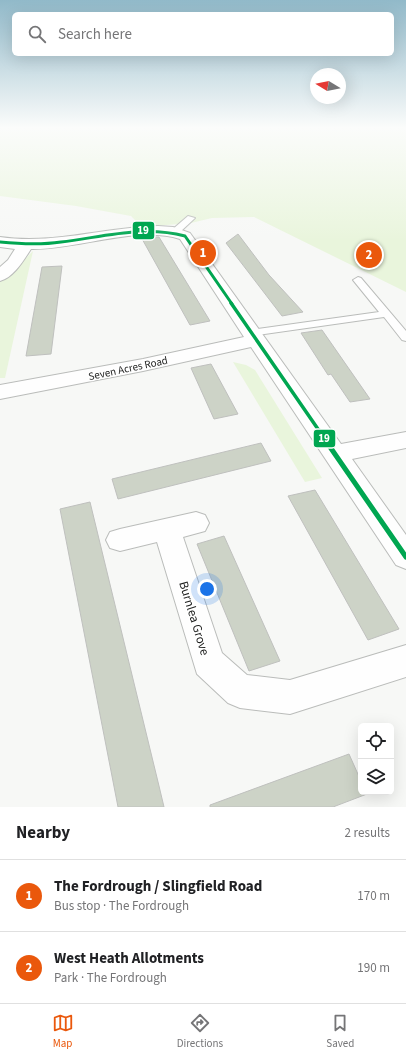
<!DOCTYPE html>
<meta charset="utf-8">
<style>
body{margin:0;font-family:"Source Sans 3",sans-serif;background:#f2f2f2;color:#202124}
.controls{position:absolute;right:12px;bottom:12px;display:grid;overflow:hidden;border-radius:6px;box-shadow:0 4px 16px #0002}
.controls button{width:36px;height:36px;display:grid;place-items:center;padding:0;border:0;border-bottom:1px solid #e0e0e0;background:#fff;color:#202124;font:20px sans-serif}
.compass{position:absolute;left:310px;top:68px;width:36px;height:36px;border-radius:50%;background:#fff;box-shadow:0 4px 16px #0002;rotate:280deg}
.you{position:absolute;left:207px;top:589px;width:14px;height:14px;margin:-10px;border:3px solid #fff;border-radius:50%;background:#1a73e8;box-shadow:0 0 0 6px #1a73e833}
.badge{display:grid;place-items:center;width:26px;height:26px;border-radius:50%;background:#ea580c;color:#fff;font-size:13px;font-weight:700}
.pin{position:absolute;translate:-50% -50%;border:2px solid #fff;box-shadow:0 1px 4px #0006}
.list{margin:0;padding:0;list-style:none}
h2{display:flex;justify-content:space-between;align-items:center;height:52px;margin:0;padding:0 16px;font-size:17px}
h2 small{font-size:13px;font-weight:400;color:#757577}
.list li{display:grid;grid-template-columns:26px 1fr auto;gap:12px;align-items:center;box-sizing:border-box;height:72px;padding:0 16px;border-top:1px solid #e0e0e0}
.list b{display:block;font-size:15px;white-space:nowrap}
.list p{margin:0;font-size:13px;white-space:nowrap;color:#757577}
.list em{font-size:13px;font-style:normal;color:#757577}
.icon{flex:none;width:22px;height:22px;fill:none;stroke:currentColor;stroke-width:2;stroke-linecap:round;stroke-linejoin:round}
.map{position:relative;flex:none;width:406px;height:807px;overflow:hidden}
.search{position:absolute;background:#fff;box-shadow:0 4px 16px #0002;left:12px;right:12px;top:12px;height:44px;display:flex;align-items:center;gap:10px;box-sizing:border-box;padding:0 14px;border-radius:6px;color:#757577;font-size:15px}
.sheet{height:196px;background:#fff}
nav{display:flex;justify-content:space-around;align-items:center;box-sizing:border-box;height:56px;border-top:1px solid #e0e0e0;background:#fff;font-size:11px;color:#757577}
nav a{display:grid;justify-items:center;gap:2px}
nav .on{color:#ea580c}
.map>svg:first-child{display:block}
.green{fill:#e9f5dc}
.building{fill:#cdd3c7;stroke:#bfc0be}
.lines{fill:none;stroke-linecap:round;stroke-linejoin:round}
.service-casing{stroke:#babcba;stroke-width:2}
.minor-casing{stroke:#babcba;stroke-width:2}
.service{fill:#fefefe;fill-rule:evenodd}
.minor{fill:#fefefe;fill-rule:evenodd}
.bus-1-far2-casing{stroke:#fff;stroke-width:5}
.bus-1-far1-casing{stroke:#fff;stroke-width:6}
.bus-1-casing{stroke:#fff;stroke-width:8}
.bus-1-far2{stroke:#00a651;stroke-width:3}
.bus-1-far1{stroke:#00a651;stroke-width:3.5}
.bus-1{stroke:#00a651;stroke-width:5}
.labels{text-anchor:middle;stroke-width:3;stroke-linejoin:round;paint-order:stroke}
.street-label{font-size:11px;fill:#1e1f1e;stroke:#fff}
.near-street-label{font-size:13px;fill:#1e1f1e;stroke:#fff}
.line-badge{stroke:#fff;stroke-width:1.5}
.badge-label{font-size:11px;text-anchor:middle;font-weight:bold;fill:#fff}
</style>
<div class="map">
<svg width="406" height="807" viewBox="0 0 406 807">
<rect width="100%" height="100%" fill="#f7f8f6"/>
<!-- green -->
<g class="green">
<path d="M0,128h406v164l-152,-75 -42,1 -21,5 -49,4 -11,-11 -55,-10 -76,-10z"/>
<path d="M33,251l-28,127h-5v-99l11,-6z"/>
<path d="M233,362l13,3 9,5 67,108 -17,4z"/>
</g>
<!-- building -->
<g class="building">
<path d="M238,234l31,41 34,37 -21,4 -56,-73z"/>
<path d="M141,237h18l51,84 -20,4z"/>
<path d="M62,266l-11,88 -25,2 16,-89z"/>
<path d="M322,330l48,69 -20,3 -19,-28 -3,1 -27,-42z"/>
<path d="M211,364l27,50 -24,5 -23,-51z"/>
<path d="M261,443l10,18 -153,38 -6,-20z"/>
<path d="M315,490l84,139 -31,11 -80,-144z"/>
<path d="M90,502l69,284 5,21h-46l-58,-298z"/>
<path d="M224,536l56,125 -31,10 -52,-127z"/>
<path d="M349,754l12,27v11h5l1,2 -34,13h-123v-2z"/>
</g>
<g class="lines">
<!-- service casing -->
<g class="service-casing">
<g id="service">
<path d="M188,216l7,2 -16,15h-6v-4z"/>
<path d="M358,277l3,1 45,53v10l-4,-1 -18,-23 -133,19 -5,-3 5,-3 128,-18 -26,-32z"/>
</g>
</g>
<!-- minor casing -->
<g class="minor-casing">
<g id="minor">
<path d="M158,226l15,1 17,6 151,211 65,-12v16l-54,11 54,76v34l-10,-4 -145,-218 -108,24 -143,28v-14l143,-26 101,-22 -64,-98c-43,-14 -104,11 -149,10 -8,12 -17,28 -31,32v-14l8,-7 7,-11 -15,-2v-10c54,8 105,-10 158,-11z"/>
<path d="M196,512l9,3 4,8 -4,8 -22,6 39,116 25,22 43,5 116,-35v32l-116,37 -50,-6 -12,-5 -31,-29 -40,-132 -37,9 -10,-3 -4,-8 4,-8 10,-3z"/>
</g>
</g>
<!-- service -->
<use href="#service" class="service"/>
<!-- minor -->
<use href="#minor" class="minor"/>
<!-- bus-1-far2 casing -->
<g class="bus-1-far2-casing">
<path id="bus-1-far2" d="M0,242c20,2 41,3 61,0 42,-5 82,-17 124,-6l47,68"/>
</g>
<!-- bus-1-far1 casing -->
<g class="bus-1-far1-casing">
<path id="bus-1-far1" d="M231,303l89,129"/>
</g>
<!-- bus-1 casing -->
<g class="bus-1-casing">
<path id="bus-1" d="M319,431l87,126"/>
</g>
<!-- bus-1-far2 -->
<use href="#bus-1-far2" class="bus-1-far2"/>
<!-- bus-1-far1 -->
<use href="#bus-1-far1" class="bus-1-far1"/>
<!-- bus-1 -->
<use href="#bus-1" class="bus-1"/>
</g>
<!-- sky -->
<linearGradient id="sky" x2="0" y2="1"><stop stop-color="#91b9c9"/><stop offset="0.53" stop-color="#fbfcfb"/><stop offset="1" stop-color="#fbfcfb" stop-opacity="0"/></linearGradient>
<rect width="406" height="241" fill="url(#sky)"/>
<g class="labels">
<!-- street labels -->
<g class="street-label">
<text transform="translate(128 368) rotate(-12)" y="4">Seven Acres Road</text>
</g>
<!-- near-street labels -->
<g class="near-street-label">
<text transform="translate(195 618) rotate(73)" y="5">Burnlea Grove</text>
</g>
</g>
<g class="line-badge">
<rect x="132" y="221" width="23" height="19" rx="4" fill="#00a651"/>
<rect x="313" y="429" width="23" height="19" rx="4" fill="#00a651"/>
</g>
<g class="badge-label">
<text x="143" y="234">19</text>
<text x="324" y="442">19</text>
</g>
</svg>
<div class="controls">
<button><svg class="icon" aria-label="locate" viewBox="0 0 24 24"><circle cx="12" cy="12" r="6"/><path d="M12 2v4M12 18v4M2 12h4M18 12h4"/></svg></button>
<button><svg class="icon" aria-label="layers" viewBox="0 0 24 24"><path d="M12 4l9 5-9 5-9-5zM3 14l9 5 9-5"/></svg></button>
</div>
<svg class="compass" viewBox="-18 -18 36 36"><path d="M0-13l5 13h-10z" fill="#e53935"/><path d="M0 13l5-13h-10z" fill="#757577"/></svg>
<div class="you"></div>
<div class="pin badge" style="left:203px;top:253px">1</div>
<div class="pin badge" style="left:369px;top:255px">2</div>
<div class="search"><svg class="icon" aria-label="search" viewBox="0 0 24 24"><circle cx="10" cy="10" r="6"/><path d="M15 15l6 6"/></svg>Search here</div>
</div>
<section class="sheet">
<h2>Nearby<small>2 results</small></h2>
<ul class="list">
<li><span class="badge">1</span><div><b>The Fordrough / Slingfield Road</b><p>Bus stop · The Fordrough</p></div><em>170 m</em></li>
<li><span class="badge">2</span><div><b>West Heath Allotments</b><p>Park · The Fordrough</p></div><em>190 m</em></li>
</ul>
</section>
<nav>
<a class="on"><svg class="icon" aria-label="map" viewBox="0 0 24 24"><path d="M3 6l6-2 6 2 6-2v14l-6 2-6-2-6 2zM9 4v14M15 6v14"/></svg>Map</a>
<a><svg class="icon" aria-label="directions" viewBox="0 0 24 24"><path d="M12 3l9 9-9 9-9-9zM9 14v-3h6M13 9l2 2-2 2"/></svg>Directions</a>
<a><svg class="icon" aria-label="saved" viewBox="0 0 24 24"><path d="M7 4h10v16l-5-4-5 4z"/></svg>Saved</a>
</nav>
